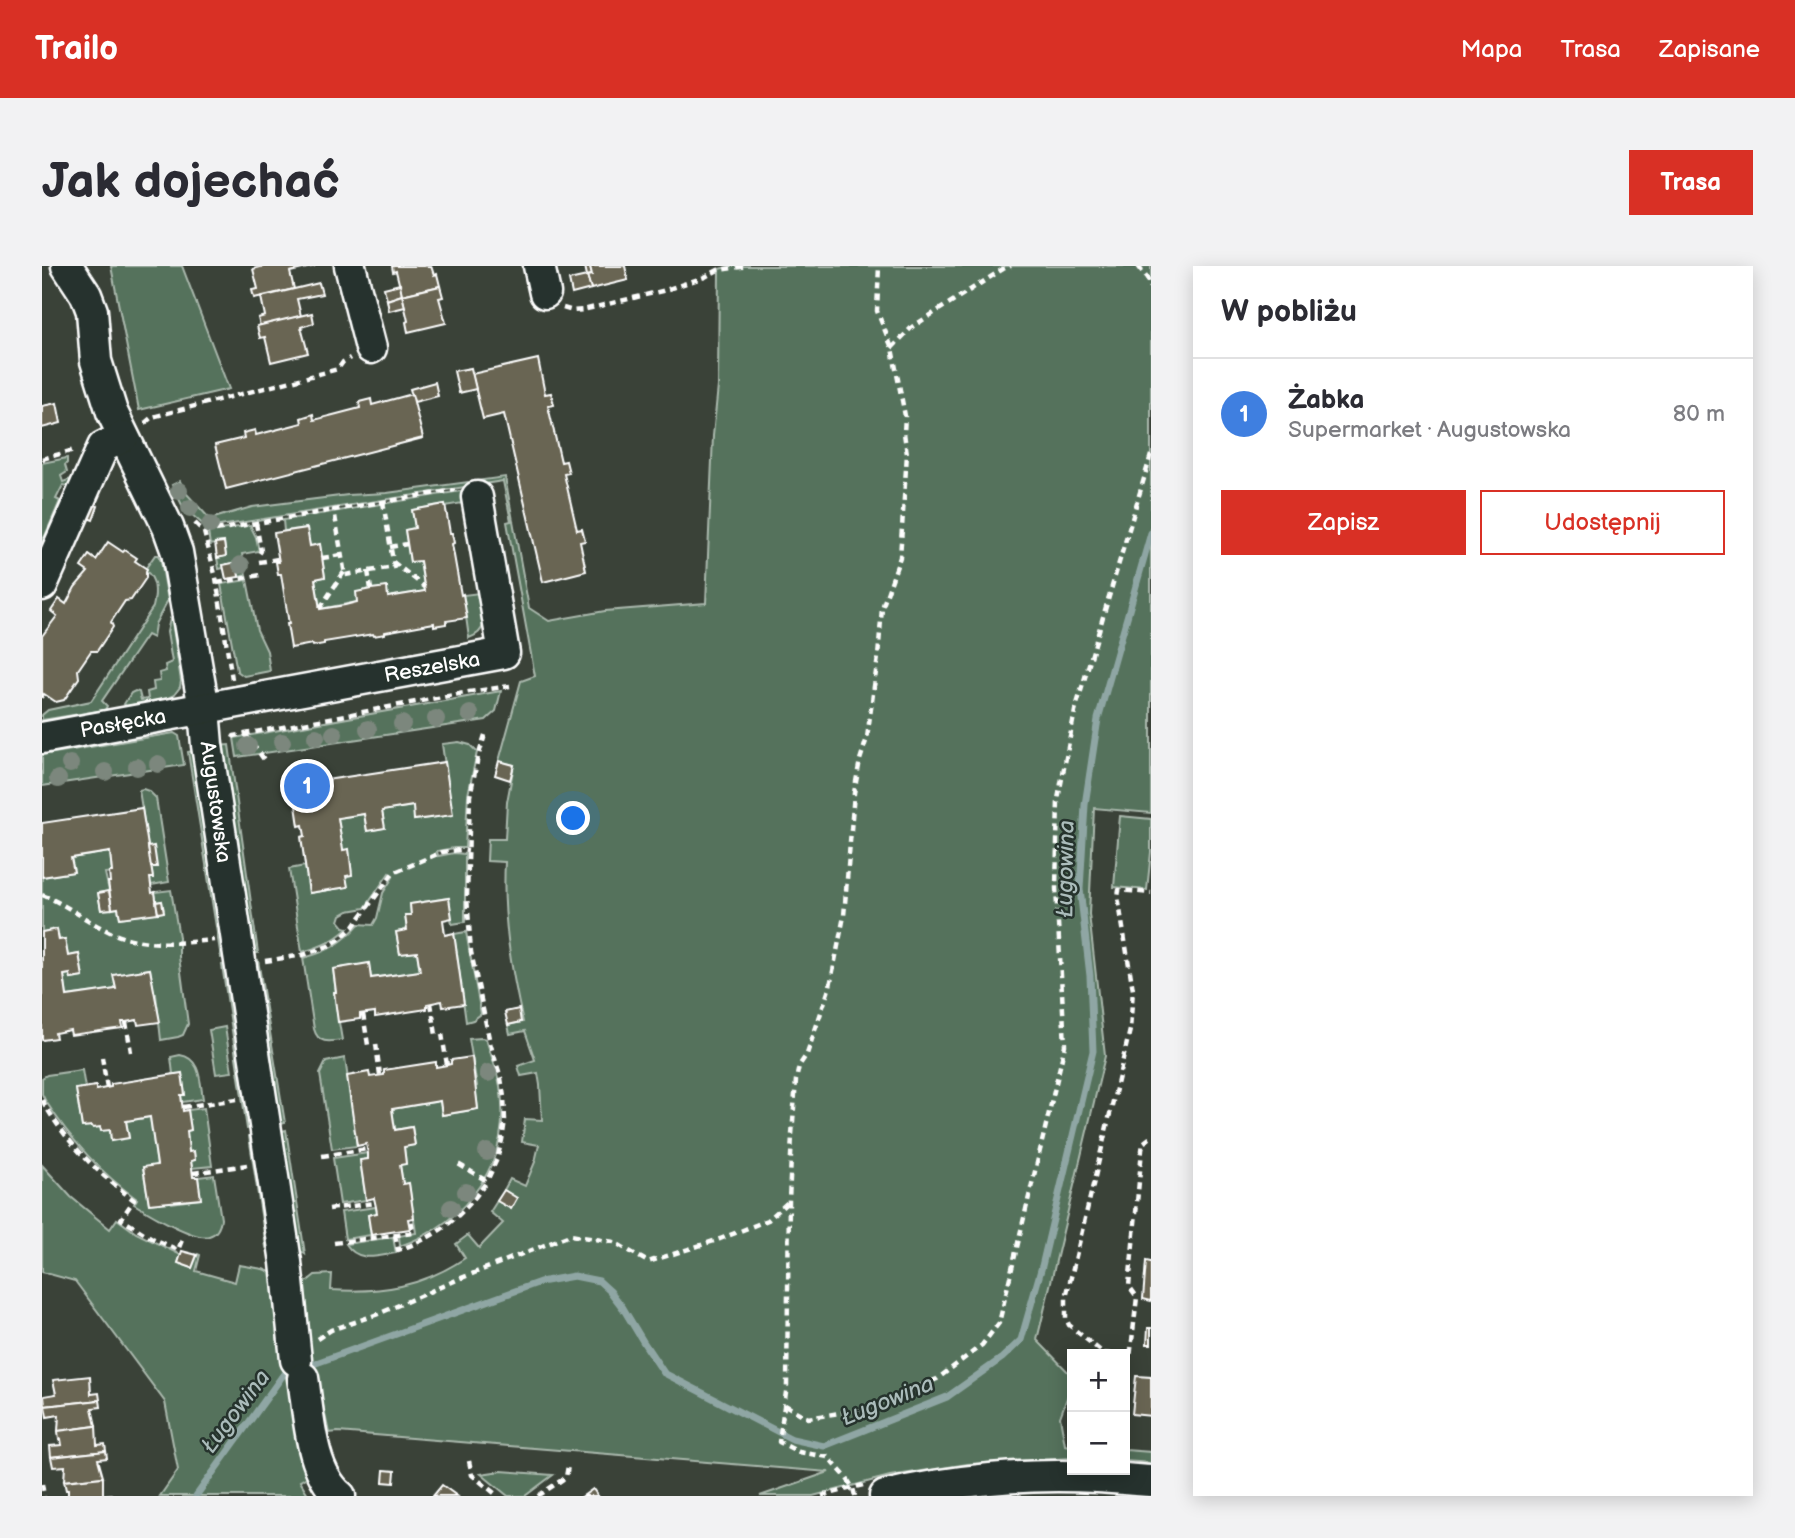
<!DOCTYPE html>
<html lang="pl">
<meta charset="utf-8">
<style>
body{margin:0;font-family:"Balsamiq Sans",sans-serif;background:#f2f2f3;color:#2b2b33}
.controls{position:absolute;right:21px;bottom:21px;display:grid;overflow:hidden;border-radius:0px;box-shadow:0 4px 18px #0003}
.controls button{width:63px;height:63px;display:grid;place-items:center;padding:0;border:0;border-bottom:2px solid #e1e1e2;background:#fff;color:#2b2b33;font:35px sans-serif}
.you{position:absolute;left:532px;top:553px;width:24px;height:24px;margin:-18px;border:5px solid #fff;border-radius:50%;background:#1a73e8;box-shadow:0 0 0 10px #1a73e833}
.badge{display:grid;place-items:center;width:46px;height:46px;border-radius:50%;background:#d93025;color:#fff;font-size:23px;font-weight:700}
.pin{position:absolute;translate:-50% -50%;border:4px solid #fff;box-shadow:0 2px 7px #0006}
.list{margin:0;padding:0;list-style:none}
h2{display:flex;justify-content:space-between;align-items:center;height:91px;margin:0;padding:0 28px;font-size:30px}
h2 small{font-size:23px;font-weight:400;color:#7c7c81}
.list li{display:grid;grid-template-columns:46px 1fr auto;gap:21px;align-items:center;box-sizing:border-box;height:112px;padding:0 28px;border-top:2px solid #e1e1e2}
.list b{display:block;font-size:26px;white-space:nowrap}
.list p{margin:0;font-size:23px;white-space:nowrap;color:#7c7c81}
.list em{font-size:23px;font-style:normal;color:#7c7c81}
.actions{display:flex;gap:14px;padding:21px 28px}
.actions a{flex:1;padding:16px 0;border:2px solid #d93025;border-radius:0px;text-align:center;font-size:24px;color:#d93025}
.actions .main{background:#d93025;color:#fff}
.map{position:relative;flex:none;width:1109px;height:1230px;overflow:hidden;border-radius:0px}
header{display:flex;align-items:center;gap:42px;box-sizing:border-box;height:98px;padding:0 35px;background:#d93025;color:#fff}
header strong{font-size:33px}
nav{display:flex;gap:38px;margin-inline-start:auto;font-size:24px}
.intro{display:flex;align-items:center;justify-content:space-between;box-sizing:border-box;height:168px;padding:0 42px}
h1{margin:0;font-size:49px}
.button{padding:18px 32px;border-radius:0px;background:#d93025;color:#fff;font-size:24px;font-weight:700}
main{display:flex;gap:42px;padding:0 42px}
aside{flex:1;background:#fff;border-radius:0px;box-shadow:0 4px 18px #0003}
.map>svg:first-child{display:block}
.green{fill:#54725b;stroke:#aab8ad;stroke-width:2}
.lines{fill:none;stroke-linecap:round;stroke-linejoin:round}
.stream{stroke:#8fa6a4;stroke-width:7}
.building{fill:#696552;stroke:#fff;stroke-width:2}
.minor-casing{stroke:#fff;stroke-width:35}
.path{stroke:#fff;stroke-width:4.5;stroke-dasharray:7 5;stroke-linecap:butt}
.minor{stroke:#26332d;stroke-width:30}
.tree{fill:#7c877d}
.labels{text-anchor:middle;stroke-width:5;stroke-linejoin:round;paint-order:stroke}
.street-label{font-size:21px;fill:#fff;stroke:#26332d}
.water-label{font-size:23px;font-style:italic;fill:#abbcbb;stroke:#26332d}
</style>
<header>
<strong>Trailo</strong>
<nav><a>Mapa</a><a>Trasa</a><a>Zapisane</a></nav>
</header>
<div class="intro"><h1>Jak dojechać</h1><a class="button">Trasa</a></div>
<main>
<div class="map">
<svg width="1109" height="1230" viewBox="0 0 1109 1230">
<rect width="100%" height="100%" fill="#3a4238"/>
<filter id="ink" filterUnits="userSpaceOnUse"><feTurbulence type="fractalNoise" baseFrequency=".0143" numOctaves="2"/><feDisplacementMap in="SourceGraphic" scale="14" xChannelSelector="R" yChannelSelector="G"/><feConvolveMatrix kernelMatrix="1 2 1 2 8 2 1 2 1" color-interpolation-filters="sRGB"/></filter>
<g filter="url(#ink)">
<!-- green -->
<g class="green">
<path d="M69,0h71l47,123 -90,21z"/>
<path d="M689,0h420v547l-57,-5 -5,106 16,142 -68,284 35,36v8l-12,33 5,28 7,1v12l-104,6 -78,12 -77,20h-53l69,-24 -491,-40 -9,1 -6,-28 -5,-4v-26l-6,-14 -6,-9 -3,-62 2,-7 10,-8 17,-1 -1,16c51,3 91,-3 134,-32l-9,-14 12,-9 11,13 24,-25 -13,-11 7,-11 14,8 6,-11 -13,-8 6,-11 15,7 10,-24 4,-17 -17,-3 3,-23 17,1 -2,-35 -2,-12 -17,3 -3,-10 17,-6 -10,-29 -15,3 -2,-9 15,-3c-12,-53 -21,-106 -18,-160l-18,-1 1,-22h17l2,-37 7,-37 -15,-4 22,-80 14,-5 -28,-154 4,-1 -8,-40 -296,47 -24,-21 -11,-22 8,-4 6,12 24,26 42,-12 96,-12 39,-2 118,-16 24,131 20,13 56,-10 101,-8 7,-167 5,-50 1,-117z"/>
<path d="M25,192v5l-2,2 2,7 -6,4 2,6 8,-3 2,5 -4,2 -6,-1 -7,14 4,2 -18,42v-80z"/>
<path d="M419,225l2,12 -18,3 -1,-2 -32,6 3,18 -10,2 5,32 10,-1 5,30 -37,6 -2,-10 -29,15 -37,7 -5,-30 10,-2 -5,-32 -10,1 -4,-18 -22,3 -1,-11z"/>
<path d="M208,259l6,12 3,14 -17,3 4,21 -7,2 -3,-15 -13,3 1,3 -5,1 -2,-11 9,-2 -2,-14 -14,3 -2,-13z"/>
<path d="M113,289h3l3,6 7,39 -13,24 -2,14 -6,-3 -45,66 5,5 -2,4 -63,10v-5l6,-5 43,-9 62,-94c3,-12 4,-27 -7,-36l1,-2 -1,-1z"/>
<path d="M205,314l10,50 10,21 3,20 -26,5 -7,-5 -16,-87z"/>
<path d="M437,327c3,19 13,37 -10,45l-6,-43z"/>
<path d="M128,353l2,2 9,60 -1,6 -6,8 -8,4 -40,7 -2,-2 7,-11 4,-2 4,1 2,8 7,-1 -1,-7 7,-2 -1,-8 7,-1 -1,-8 7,-2 -1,-6 7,-3 -5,-30z"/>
<path d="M459,425l-5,20 -10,9 -249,37 -3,-19z"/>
<path d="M132,467l5,3 5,29 -142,21v-31z"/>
<path d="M417,476l11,3 7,7 -9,43 -3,53h-11l-17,3 1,5 16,-3 11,1v68l-13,2 -4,-26 -38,6 1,11 -6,1 2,14 -11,2 4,22 17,-2 3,19 -49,7 -2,-14 -36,5 3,23 -2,1 8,47c-13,2 -24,4 -28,-11l-11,-71c24,-6 40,-15 56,-34l14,1 4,-7 6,-25 10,-16 -4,-4 -24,35 -17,3 -7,4 -2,6 5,6 4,1c-14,13 -27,19 -46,24l-13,-83 16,-3 5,27 37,-6 -1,-11 6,-1 -3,-25h-6l-5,-32 26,-4 3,17 17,-3 -2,-17 31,-5 2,14 37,-5 -10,-71z"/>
<path d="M187,479l29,208 -8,1 -32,-208z"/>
<path d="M155,484l32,207 -8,1 -33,-206z"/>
<path d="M101,523l6,2 7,7 13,84 -18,3 -1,-7 3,-1 -2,-10h5l-8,-20 -9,-57z"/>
<path d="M1078,550l31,3v33l-4,38 -33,-3z"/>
<path d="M68,586l2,20 -7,1 4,18 -11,2 3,17 17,-2 2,10 44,-6 -2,-11 -6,1 -1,-10 16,-2 8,47v20l9,67 -5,11 -5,2 -17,3 -5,-46h-2l-4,-25 -36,6 2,14 -49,7 -3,-21 6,-1 2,5 11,-2 -4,-23 -11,2 -3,-16h-6l-2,-11 -15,3v-55l32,-5 -3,-14z"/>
<path d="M424,666l15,82 -8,6 -7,2 -12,-88z"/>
<path d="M216,694l27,163 -9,2 -25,-164z"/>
<path d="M188,697l25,165 -8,1 -25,-164z"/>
<path d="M183,761l7,45 -16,2 -7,-44z"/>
<path d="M440,772l4,1c5,16 11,32 14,47 13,74 -32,136 -100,160l-1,-10 17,-3 -7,-49h-6l-3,-19 6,-2 -2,-16 11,-2 -3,-18 -17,3 -3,-21 48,-8 2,14 36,-6 -3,-22 2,-1 -8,-47z"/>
<path d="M138,789c21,3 20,27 23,44l-21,3 -1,-7 4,-1 -3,-20h-9l-2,-17z"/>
<path d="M303,792l12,88 -25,3 -12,-75 6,-12z"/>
<path d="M40,804l3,18 -9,1 6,38 10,-1 1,2 7,-1 10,3 1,10 18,-2 -3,-17 24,-4 7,48 -14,2 6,37 22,-3 1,2 29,-4 -3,-22 16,-2 7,44c-1,8 -4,15 -12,17 -14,5 -62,-24 -75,-32l3,-5c-38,-27 -67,-60 -92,-99l-3,-6v-16l5,-3z"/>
<path d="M162,842l8,58 -20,2 -1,-7 4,-1 -1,-8h-5l-2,-21 4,-1 -3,-20z"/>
<path d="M244,864l19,124 -7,-5 -20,-117z"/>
<path d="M214,869l15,106 -5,6 -17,-111z"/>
<path d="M326,887v6l-8,2 6,39 -26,4 -7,-46z"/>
<path d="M0,899l29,32 39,32 7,-10 19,14 45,22 -3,8 14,5 6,-14 2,1 -4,16 39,11 4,-17 24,4 10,4 39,201 -12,7 9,15h-149l18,-26 -13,-68 -90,-121 -33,-9z"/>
<path d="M334,941l1,6 -9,2 3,20 -26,4 -4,-27z"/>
<path d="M351,971l3,16c-19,3 -38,10 -50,-9z"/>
<path d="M1083,1184l26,2v11l-26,-2z"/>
<path d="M459,1205l52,4 -28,21h-17l-27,-22z"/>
</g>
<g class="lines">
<!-- stream -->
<path class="stream" d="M154,1230l87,-121 257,-93 34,-6 25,5 11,10 13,17 21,35 20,30 128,66 32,7 123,-49 55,-39 19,-18 21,-74 51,-215 -3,-75 -10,-87 5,-84 13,-86 53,-186"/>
</g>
<!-- building -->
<g class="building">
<path d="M222,0h51l-25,6 4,17 -40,9 -2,-8 6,-1 -5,-20z"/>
<path d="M350,0h39l3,9 3,-1 3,12 -38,9 -6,-24 -3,1z"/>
<path d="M543,0h5l2,9 -5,1z"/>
<path d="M548,0h35l3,14 -37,9 -4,-13 5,-1z"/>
<path d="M545,10l4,13 -19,5 -3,-14z"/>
<path d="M277,17l3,11 -25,5 4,17 -41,10 -2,-8 7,-2 -4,-19z"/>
<path d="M358,18l2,11 -15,5 -3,-12z"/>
<path d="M398,20l3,11 -4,1 7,25 -38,9 -2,-10 2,-1 -6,-26z"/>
<path d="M360,29l3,12 -16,4 -2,-11z"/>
<path d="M270,47l2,10 -13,4 7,26 -37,9 -6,-25 -5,1 -3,-12z"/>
<path d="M496,93l7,35 6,-1 3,12 -6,1 13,56 5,-1 3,12 -5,1 13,56 5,-1 3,12 -5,1 6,29 -43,11 -39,-168 -21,5 -11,-45z"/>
<path d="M429,102l5,21 -17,4 -5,-22z"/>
<path d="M393,116l3,14 -24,6 -4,-13z"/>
<path d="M370,128l11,44 -197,51 -11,-44 29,-7 -1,-5 12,-3 1,5 46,-12 -1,-5 12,-4 1,6 46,-12 -1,-6 12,-3 1,6z"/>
<path d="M15,137l4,20 -19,5v-22z"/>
<path d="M48,237l8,3 -5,14 -8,-3z"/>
<path d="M403,238l5,29h2l2,10 -2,1 9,51 2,-1 4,24 -21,3v3l-12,2v-3l-49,9v2l-11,2 -1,-2 -49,8v2l-11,2 -1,-2 -21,4 -4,-24h2l-8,-50h-3l-2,-12h3l-5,-29 33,-5 3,18 10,-2 5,33 -10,2 5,30 25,-4 12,-3 -1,-10 15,-3 16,-2 1,10 37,-6 -5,-30 -10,1 -5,-32 10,-2 -3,-18z"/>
<path d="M66,276l15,10 2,-2 12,8 -2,3 12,8 -1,2v7l-15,22 -6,1 -14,21 2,5 -16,24h-6l-13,19 1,8 -15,22 -8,2 -12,-8 -2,4v-62l15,-20 -6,-5 8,-12 7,5 9,-17 13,-15 -7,-5 8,-12 7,5z"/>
<path d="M182,276l2,14 -9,2 -2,-15z"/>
<path d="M195,296l2,15 -13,2 -3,-14z"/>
<path d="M457,495l15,4 -4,15 -15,-5z"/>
<path d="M403,496l8,53 -39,5 -1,-14 -31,5 3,17 -18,3 -3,-17 -26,4 5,32 6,-1 3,26 -6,1 2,11 -39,6 -8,-56 4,-1 -2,-11 -4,1 -6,-41z"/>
<path d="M100,542l11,70h-3l2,15 3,-1 3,21 -38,5 -2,-10 -6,1 -4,-27h2l-1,-10h3l-2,-20 -39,6 3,14 -32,5v-54z"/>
<path d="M112,580l3,21h-6l-3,-20z"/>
<path d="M67,625l3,18 -11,1 -3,-17z"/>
<path d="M407,632l3,20 -9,2 2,15 9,-2 10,71 -21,3 -1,-6 -15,3v5l-52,8v-5l-15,2v5l-22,3 -4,-30h2l-3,-23 36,-6 2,15 49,-7 -3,-19 -17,2 -4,-22 11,-2 -2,-15h6l-1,-11z"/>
<path d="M120,635l2,11 -6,1 -2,-11z"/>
<path d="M15,663l2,11 6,-1 3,17 11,-2 4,23 -12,2 -1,-5 -6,1 3,21 49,-7 -3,-14 37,-6 10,53 -22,3 -1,-5 -11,2h-4l1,6 -52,7 -1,-5 -15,3 1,5 -14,2v-108z"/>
<path d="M477,743l2,13 -13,3 -3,-13z"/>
<path d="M430,791l6,52 -36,6 -2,-14 -48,8 3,21 17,-3 3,18 -11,2 2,17 -6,1 3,19 6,-1 5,35 -6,1 2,10 -39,6 -3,-20 9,-2 -1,-6 -2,-9 -8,2 -6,-40 8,-1v-6l-2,-9 -9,2 -10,-70 22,-4 1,5 14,-2v-5l52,-8v5l11,-2 4,-1v-4z"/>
<path d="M140,807l3,22h-4l2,16 5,-1 3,20 -4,1 2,21 5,-1 1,9 -4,1 1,7 1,9h5l3,22 -52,5 -6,-37 14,-2 -7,-48 -24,4 3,17 -18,3 -1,-11 -9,1 -1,-4 -7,1 -1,-2 -10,1 -6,-38 20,-3v4l15,-3v-3z"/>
<path d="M462,924l13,8 -6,11 -14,-8z"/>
<path d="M140,985l15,4 -5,13 -14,-5z"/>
<path d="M1104,995l5,1v39l-8,-2z"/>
<path d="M1106,1062h3v16h-4z"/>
<path d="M48,1110l1,18 8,-1 1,7 -55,6 -1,-10 12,-2 -3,-14z"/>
<path d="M1094,1110l15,1v39l-19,-2z"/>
<path d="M58,1134l1,7 -9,1 4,18 -38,5 1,-16 -12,2 -2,-11z"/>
<path d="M54,1160l1,19 8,-1 1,7 -55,6 -1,-11 12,-1 -1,-6 -2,1 -1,-9z"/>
<path d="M64,1185l1,7 -9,1 5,18 -39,4 1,-15 -12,1 -2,-10z"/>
<path d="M342,1204l11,1 -1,12 -11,-1z"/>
<path d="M61,1211v18l8,-1 1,2h-46h2v-6h-2l-2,-9z"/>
<path d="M400,1219l15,11h-24z"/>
<path d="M551,1223l5,7h-15z"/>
</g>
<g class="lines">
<!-- minor casing -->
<g class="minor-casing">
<g id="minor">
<path d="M25,0l19,29 6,16 4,50 16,51 56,115 9,25 27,157 3,36 79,517 10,98"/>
<path d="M308,0l21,82"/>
<path d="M497,0l6,27"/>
<path d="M0,319l61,-138 20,-10"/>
<path d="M0,472l462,-85 -27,-156"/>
<path d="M261,1112c6,37 7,93 37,118"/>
<path d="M843,1230c67,-16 143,-23 212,-19 18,1 36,3 54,4"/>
</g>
</g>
<!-- path -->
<g class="path">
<path d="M1096,0l9,12 4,10"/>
<path d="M521,42l10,3 10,-1 79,-19 43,-14 13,-7 30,-4"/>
<path d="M850,82l20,-21 91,-58 8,-3"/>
<path d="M103,157l7,-6 186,-48 5,-7 7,-4"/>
<path d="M0,193l32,-9"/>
<path d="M341,236l11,65 -49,8 -11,-65 121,-20"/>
<path d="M153,257l9,9 12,46 16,101"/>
<path d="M214,257l5,28 -4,6"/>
<path d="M162,266l130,-22"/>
<path d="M348,281l17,-3"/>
<path d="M280,292l19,-3"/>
<path d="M217,296l19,-3"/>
<path d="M351,296l32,25"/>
<path d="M326,305l3,18"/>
<path d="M175,317l44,-8"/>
<path d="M278,342l24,-36"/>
<path d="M203,468l21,28"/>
<path d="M443,469l-7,22 -8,39 -3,101 4,55 19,91 11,35 3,19 1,23 -3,20 -5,19 -10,22"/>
<path d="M191,472l1,-2 11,-2 224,-42 41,-6"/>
<path d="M0,629c24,9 44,26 68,37 33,15 68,11 104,8"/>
<path d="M223,695l38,-6 26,-9 12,-8 12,-11 40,-54 49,-21 18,-2 8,1"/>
<path d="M389,737l5,32"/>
<path d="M321,748l5,31"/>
<path d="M84,756l5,30"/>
<path d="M400,768l5,31"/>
<path d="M334,778l4,31"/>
<path d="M60,791l5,31"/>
<path d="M0,834c23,41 54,72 92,100l-13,19 31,19 26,12 4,-10"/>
<path d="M141,841l54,-8"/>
<path d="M280,890l45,-7"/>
<path d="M151,907l54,-8"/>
<path d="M287,943l46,-6"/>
<path d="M353,969l3,15c40,-13 65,-34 89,-69l-29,-17"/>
<path d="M292,977l79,-10 -2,-15"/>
<path d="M275,1073l14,-9 47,-16 81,-35 111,-44 44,7 34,20 72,-23 48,-19 21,-19"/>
<path d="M1069,1088l-8,-1 -34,-28 -3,-7v-20l64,-268 3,-40 -15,-93 1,-7 32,3"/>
<path d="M1083,1098l5,-6 7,-61 -8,-11 13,-136 1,-7 8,-6"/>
<path d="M743,1139l23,13 57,-9 72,-30 45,-34 17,-22 66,-278 -9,-157 2,-89 17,-88 76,-256"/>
<path d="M427,1195l3,14 26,21"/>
<path d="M0,1218l2,12"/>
<path d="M496,1230l28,-19 2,-11"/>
<path d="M780,1230l41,-11"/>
<path d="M813,1230l-2,-8 -7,-11 -18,-20 -29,-5 -20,-10 8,-57 2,-185 3,-65 4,-55 3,-14 8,-12 23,-68 14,-70 10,-123 6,-33 7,-22 11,-81 4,-49 18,-51 7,-103 -3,-21 1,-17 -13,-68 -15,-37 2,-45"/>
</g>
<!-- minor -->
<use href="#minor" class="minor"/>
</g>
<!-- trees -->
<g class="tree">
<circle cx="137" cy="225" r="9"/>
<circle cx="148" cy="242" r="9"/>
<circle cx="168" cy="259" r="9"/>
<circle cx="199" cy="299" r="9"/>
<circle cx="428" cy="448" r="9"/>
<circle cx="394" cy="453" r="9"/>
<circle cx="360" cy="458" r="9"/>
<circle cx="326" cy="463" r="9"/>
<circle cx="292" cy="468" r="9"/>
<circle cx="274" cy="471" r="9"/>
<circle cx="240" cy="476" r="9"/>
<circle cx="206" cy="480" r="9"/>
<circle cx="28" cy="498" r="9"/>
<circle cx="116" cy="498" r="9"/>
<circle cx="95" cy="501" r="9"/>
<circle cx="63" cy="506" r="9"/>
<circle cx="16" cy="513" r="9"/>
<circle cx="446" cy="807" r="9"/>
<circle cx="445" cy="886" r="9"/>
<circle cx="424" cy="926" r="9"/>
<circle cx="409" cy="942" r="9"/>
</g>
</g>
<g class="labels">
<!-- street labels -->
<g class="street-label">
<text transform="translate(390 401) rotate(-10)" y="7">Reszelska</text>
<text transform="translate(81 457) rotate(-10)" y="7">Pasłęcka</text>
<text transform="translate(174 536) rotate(82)" y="7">Augustowska</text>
</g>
<!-- water labels -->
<g class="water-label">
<text transform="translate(1023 603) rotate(-89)" y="8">Ługowina</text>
<text transform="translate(845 1134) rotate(-22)" y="8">Ługowina</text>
<text transform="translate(193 1145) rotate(-53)" y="8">Ługowina</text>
</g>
</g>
</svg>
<div class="controls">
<button>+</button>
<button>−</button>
</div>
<div class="you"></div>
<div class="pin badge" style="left:265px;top:520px;background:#3f7fe0">1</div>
</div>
<aside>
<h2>W pobliżu<small></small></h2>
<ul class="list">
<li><span class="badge" style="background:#3f7fe0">1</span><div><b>Żabka</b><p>Supermarket · Augustowska</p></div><em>80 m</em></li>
</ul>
<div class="actions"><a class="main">Zapisz</a><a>Udostępnij</a></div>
</aside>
</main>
